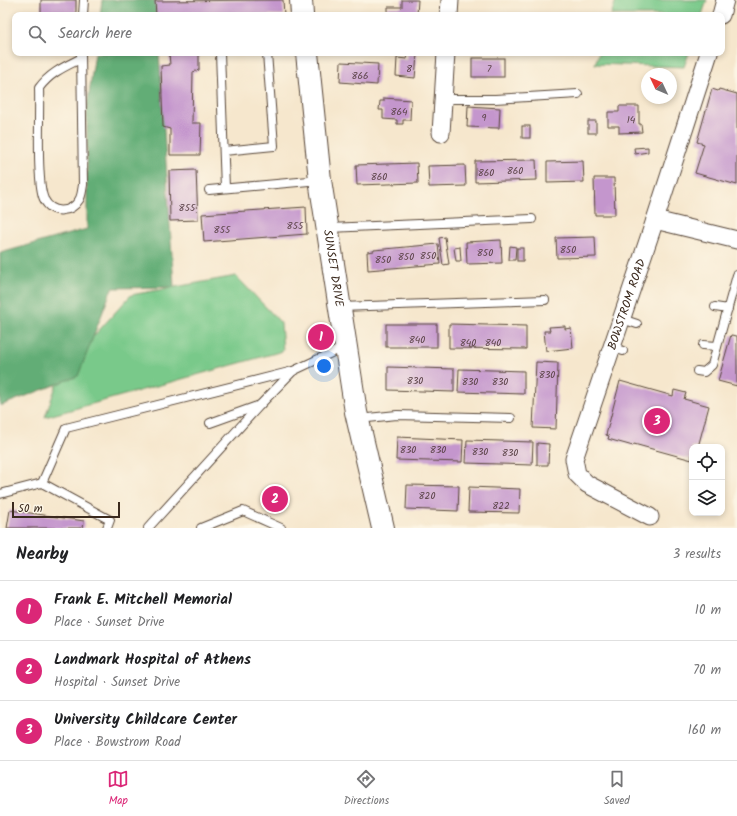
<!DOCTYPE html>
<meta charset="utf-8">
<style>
body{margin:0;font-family:Kalam,sans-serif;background:#f2f2f2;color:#202124}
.controls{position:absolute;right:12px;bottom:12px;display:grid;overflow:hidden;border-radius:8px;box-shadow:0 2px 6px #0003}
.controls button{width:36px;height:36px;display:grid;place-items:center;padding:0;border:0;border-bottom:1px solid #e0e0e0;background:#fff;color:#202124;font:20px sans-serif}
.compass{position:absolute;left:641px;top:68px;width:36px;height:36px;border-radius:50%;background:#fff;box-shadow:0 2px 6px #0003;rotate:314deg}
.scale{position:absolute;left:12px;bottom:10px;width:108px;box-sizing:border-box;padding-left:4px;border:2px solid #3b2a1e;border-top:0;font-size:11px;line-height:14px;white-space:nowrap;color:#3b2a1e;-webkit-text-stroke:3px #fcf5e5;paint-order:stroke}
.you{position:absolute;left:324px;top:366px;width:14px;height:14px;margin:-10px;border:3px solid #fff;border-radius:50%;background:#1a73e8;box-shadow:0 0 0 6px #1a73e833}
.badge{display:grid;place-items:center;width:26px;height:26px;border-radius:50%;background:#db2777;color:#fff;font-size:13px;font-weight:700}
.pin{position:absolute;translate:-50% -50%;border:2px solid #fff;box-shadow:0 1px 4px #0006}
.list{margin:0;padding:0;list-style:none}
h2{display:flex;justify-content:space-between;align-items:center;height:52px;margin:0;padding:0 16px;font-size:17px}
h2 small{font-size:13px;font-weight:400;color:#757577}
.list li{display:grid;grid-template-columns:26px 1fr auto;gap:12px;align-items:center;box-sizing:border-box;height:60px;padding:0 16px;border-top:1px solid #e0e0e0}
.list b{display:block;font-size:15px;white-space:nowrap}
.list p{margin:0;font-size:13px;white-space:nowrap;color:#757577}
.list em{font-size:13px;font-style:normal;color:#757577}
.icon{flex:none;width:22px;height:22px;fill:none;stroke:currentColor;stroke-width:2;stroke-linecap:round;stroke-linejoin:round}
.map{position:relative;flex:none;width:737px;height:528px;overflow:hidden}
.search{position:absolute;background:#fff;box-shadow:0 2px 6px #0003;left:12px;right:12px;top:12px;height:44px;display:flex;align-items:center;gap:10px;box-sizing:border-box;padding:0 14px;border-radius:8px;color:#757577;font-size:15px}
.sheet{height:232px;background:#fff}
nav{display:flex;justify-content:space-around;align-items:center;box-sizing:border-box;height:56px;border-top:1px solid #e0e0e0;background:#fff;font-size:11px;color:#757577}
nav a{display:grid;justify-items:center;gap:2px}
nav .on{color:#db2777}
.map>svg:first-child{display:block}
.green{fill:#79c98a;stroke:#5a7a54}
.forest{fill:#62ad76;stroke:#4e6c4a}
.building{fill:#c496cd}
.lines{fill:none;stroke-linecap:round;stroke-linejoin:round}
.lane-casing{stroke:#574638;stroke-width:10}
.street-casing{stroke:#574638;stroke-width:19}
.secondary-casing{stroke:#574638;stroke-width:24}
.lane{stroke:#fff;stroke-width:8}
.street{stroke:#fff;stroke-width:17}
.secondary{stroke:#fff;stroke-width:22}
.labels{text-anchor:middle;stroke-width:3;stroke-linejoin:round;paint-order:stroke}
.number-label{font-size:10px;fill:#5d454a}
.street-label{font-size:12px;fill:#3b2a1e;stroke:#fcf5e5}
</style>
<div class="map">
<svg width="737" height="528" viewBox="0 0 737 528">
<rect width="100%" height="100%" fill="#fcf5e5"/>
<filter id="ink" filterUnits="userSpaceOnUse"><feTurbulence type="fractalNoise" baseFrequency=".025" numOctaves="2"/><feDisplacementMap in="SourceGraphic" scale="8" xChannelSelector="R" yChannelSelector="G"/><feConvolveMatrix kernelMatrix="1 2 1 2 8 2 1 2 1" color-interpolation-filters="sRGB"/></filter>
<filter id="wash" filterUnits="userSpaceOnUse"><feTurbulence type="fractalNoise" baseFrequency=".012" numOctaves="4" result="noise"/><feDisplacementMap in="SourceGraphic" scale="16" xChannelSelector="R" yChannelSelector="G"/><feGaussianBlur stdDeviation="0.9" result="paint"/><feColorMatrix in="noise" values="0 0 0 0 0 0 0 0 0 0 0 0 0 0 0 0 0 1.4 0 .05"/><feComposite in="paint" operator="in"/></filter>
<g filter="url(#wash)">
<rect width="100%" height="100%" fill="#f6e7cd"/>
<!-- green -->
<g class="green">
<path d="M616,0h91l-5,15h-91z"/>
<path d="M599,53h90l-5,14 -89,-3z"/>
<path d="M236,276l45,47 2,28 -238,66 16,-45 70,-77z"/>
</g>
<!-- forest -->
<g class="forest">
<path d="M102,0h54v15h-56z"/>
<path d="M95,53h64l15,234 -62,1 -34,88 -78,30v-153l87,-24v-122z"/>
</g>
<g id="blocks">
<!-- building -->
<g class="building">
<rect x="41" y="0" width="35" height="15"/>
<path d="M283,0l1,15h-128l-1,-14z"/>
<path d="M402,0h16l-1,15h-29v-8h14z"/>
<path d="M169,53h30v17l-6,2 -1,51h9l-1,32h-30v-26l-7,-2 -2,-61 9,-1z"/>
<path d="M408,54l9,1 -2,23 -19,-2 1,-18 10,1z"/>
<rect x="472" y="58" width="32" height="19"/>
<path d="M341,62l37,2 -1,21 -37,-3z"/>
<path d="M712,89l6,2 1,-2 18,5v91l-42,-12 9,-29 -7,-2z"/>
<path d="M384,98l27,2 -1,20h-7v4h-6v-4l-14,-1v-9h-4l1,-9h4z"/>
<path d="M468,106l32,2 -1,20 -32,-1z"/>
<path d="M619,106h20v18h2l1,8 -23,1v-7h-11v-14h11z"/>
<rect x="588" y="121" width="8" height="12"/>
<rect x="522" y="126" width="8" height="12"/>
<path d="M648,147v5l-13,2 -1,-6z"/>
<path d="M536,160l1,20 -62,2v-21z"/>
<path d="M583,161l1,21 -37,1v-21z"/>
<path d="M417,163l1,20 -61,2 -1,-20z"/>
<path d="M465,165l1,21 -37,1 -1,-21z"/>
<path d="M196,170l2,50 -28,1 -1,-50z"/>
<path d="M594,178h20l1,37h-20z"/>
<path d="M306,207l1,27 -103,8 -2,-28z"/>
<path d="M445,237l4,27 -6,1 -4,-27z"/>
<path d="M595,237l1,20 -39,1 -1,-20z"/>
<path d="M501,240l1,23 -35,1 -1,-22z"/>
<path d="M438,244l2,20 -72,6 -1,-18 7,-1v-1z"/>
<path d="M510,246l6,1 -1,13h-6z"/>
<path d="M460,247l1,14h-5l-2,-13z"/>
<rect x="517" y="248" width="6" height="13"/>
<rect x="386" y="324" width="51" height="23"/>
<path d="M449,324l77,2v23l-77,-1z"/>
<path d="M565,326v3l6,-1 2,20 -27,3 -2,-20h6l-1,-4z"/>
<path d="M731,335l6,1v50l-19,-5z"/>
<path d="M536,362l22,1 -2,66 -23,-1z"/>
<path d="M388,367l66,2v23l-66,-2z"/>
<path d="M459,369l65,2v23l-66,-2z"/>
<path d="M620,381l53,15 1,-6 12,3 -2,6 25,7 -11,41h-6v13l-58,-16 -1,2 -25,-7 1,-3 -3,-1z"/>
<path d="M397,437l66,3 -1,22 -66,-2z"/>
<path d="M467,440l66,2 -1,23 -66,-2z"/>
<path d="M537,443l12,1 -1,21h-11z"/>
<path d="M407,485l52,1 -1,25 -52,-2z"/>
<path d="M469,487l51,2 -1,24 -51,-1z"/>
<path d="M10,510l74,11 -1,7h-76z"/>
</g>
</g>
</g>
<g filter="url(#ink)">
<use href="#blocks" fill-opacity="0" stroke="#574638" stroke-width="1"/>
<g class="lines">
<!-- lane casing -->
<g class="lane-casing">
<g id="lane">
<path d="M83,15l1,-15"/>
<path d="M220,53l5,135"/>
<path d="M80,59c-16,8 -30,14 -41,29 1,23 -3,94 5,111 8,16 27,14 35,1 3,-4 3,-11 4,-15l-2,-132"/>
<path d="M444,99h51l83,-5"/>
<path d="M224,151l50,-5 -7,-93"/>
<path d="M209,190l111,-10"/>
<path d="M329,228l203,-9"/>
<path d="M340,307l205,-7"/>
<path d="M715,307l13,2"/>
<path d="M622,319l15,5"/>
<path d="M703,345l14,1"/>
<path d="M613,348l10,3"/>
<path d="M697,371l7,1 8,-7 25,-90"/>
<path d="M358,419l39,-4 114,3"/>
<path d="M210,423l50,-18 33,-34 51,-24"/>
<path d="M42,483l24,-55 227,-57"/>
<path d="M0,494l42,-11 68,37 -3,8"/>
<path d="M148,528l112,-123"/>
<path d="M201,528l42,-17 38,17"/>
</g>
</g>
<!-- street casing -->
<g class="street-casing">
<g id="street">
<path d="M449,15l1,-15"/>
<path d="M721,15l4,-15"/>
<path d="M441,133l5,-80"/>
<path d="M655,220l82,20"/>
<path id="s1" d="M650,517l-63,-33 -10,-10 -3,-15 81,-239 54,-167"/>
</g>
</g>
<!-- secondary casing -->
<g class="secondary-casing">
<g id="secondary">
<path d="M301,0l1,15"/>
<path id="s2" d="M307,53l13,127 36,232 27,116"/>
</g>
</g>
<!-- lane -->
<use href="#lane" class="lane"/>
<!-- street -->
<use href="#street" class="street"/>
<!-- secondary -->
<use href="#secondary" class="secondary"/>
</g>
</g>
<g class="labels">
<!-- number labels -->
<g class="number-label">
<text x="409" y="72">8</text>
<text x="489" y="72">7</text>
<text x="360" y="79">866</text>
<text x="399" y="115">864</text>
<text x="484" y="121">9</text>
<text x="631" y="123">14</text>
<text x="515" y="174">860</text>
<text x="486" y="176">860</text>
<text x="379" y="180">860</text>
<text x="187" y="211">855</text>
<text x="295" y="229">855</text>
<text x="222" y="233">855</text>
<text x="568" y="253">850</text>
<text x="485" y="256">850</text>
<text x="428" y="259">850</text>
<text x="406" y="260">850</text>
<text x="383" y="263">850</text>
<text x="417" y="343">840</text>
<text x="468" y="346">840</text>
<text x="493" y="346">840</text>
<text x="547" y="378">830</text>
<text x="415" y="384">830</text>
<text x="470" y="385">830</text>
<text x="500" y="385">830</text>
<text x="408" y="453">830</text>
<text x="438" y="453">830</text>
<text x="480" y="455">830</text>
<text x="510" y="456">830</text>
<text x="427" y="499">820</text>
<text x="501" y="509">822</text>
</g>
<!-- street labels -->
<g class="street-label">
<text dy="4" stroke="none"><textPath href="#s2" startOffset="217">SUNSET DRIVE</textPath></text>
<text dy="4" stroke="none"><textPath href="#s1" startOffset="264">BOWSTROM ROAD</textPath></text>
</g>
</g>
</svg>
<div class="controls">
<button><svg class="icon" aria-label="locate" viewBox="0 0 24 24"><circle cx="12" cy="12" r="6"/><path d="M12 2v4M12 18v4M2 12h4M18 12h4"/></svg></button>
<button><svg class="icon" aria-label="layers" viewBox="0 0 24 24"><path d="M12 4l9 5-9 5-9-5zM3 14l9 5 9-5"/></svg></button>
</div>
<svg class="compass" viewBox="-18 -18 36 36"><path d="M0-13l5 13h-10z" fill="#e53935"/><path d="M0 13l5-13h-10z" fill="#757577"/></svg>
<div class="scale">50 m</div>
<div class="you"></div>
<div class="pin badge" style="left:321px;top:337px">1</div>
<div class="pin badge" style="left:275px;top:499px">2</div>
<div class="pin badge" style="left:657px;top:421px">3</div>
<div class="search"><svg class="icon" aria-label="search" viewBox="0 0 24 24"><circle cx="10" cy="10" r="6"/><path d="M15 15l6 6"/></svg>Search here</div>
</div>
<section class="sheet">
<h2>Nearby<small>3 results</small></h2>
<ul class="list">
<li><span class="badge">1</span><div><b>Frank E. Mitchell Memorial</b><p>Place · Sunset Drive</p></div><em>10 m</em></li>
<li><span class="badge">2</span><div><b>Landmark Hospital of Athens</b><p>Hospital · Sunset Drive</p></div><em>70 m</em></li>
<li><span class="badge">3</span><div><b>University Childcare Center</b><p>Place · Bowstrom Road</p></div><em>160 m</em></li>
</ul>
</section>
<nav>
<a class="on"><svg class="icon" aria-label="map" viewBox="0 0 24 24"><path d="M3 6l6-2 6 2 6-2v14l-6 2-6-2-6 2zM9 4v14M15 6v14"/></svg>Map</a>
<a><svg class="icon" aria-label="directions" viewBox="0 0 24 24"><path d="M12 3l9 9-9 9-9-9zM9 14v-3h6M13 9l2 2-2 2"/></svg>Directions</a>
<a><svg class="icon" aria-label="saved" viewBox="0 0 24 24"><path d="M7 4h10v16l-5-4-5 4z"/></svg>Saved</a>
</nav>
